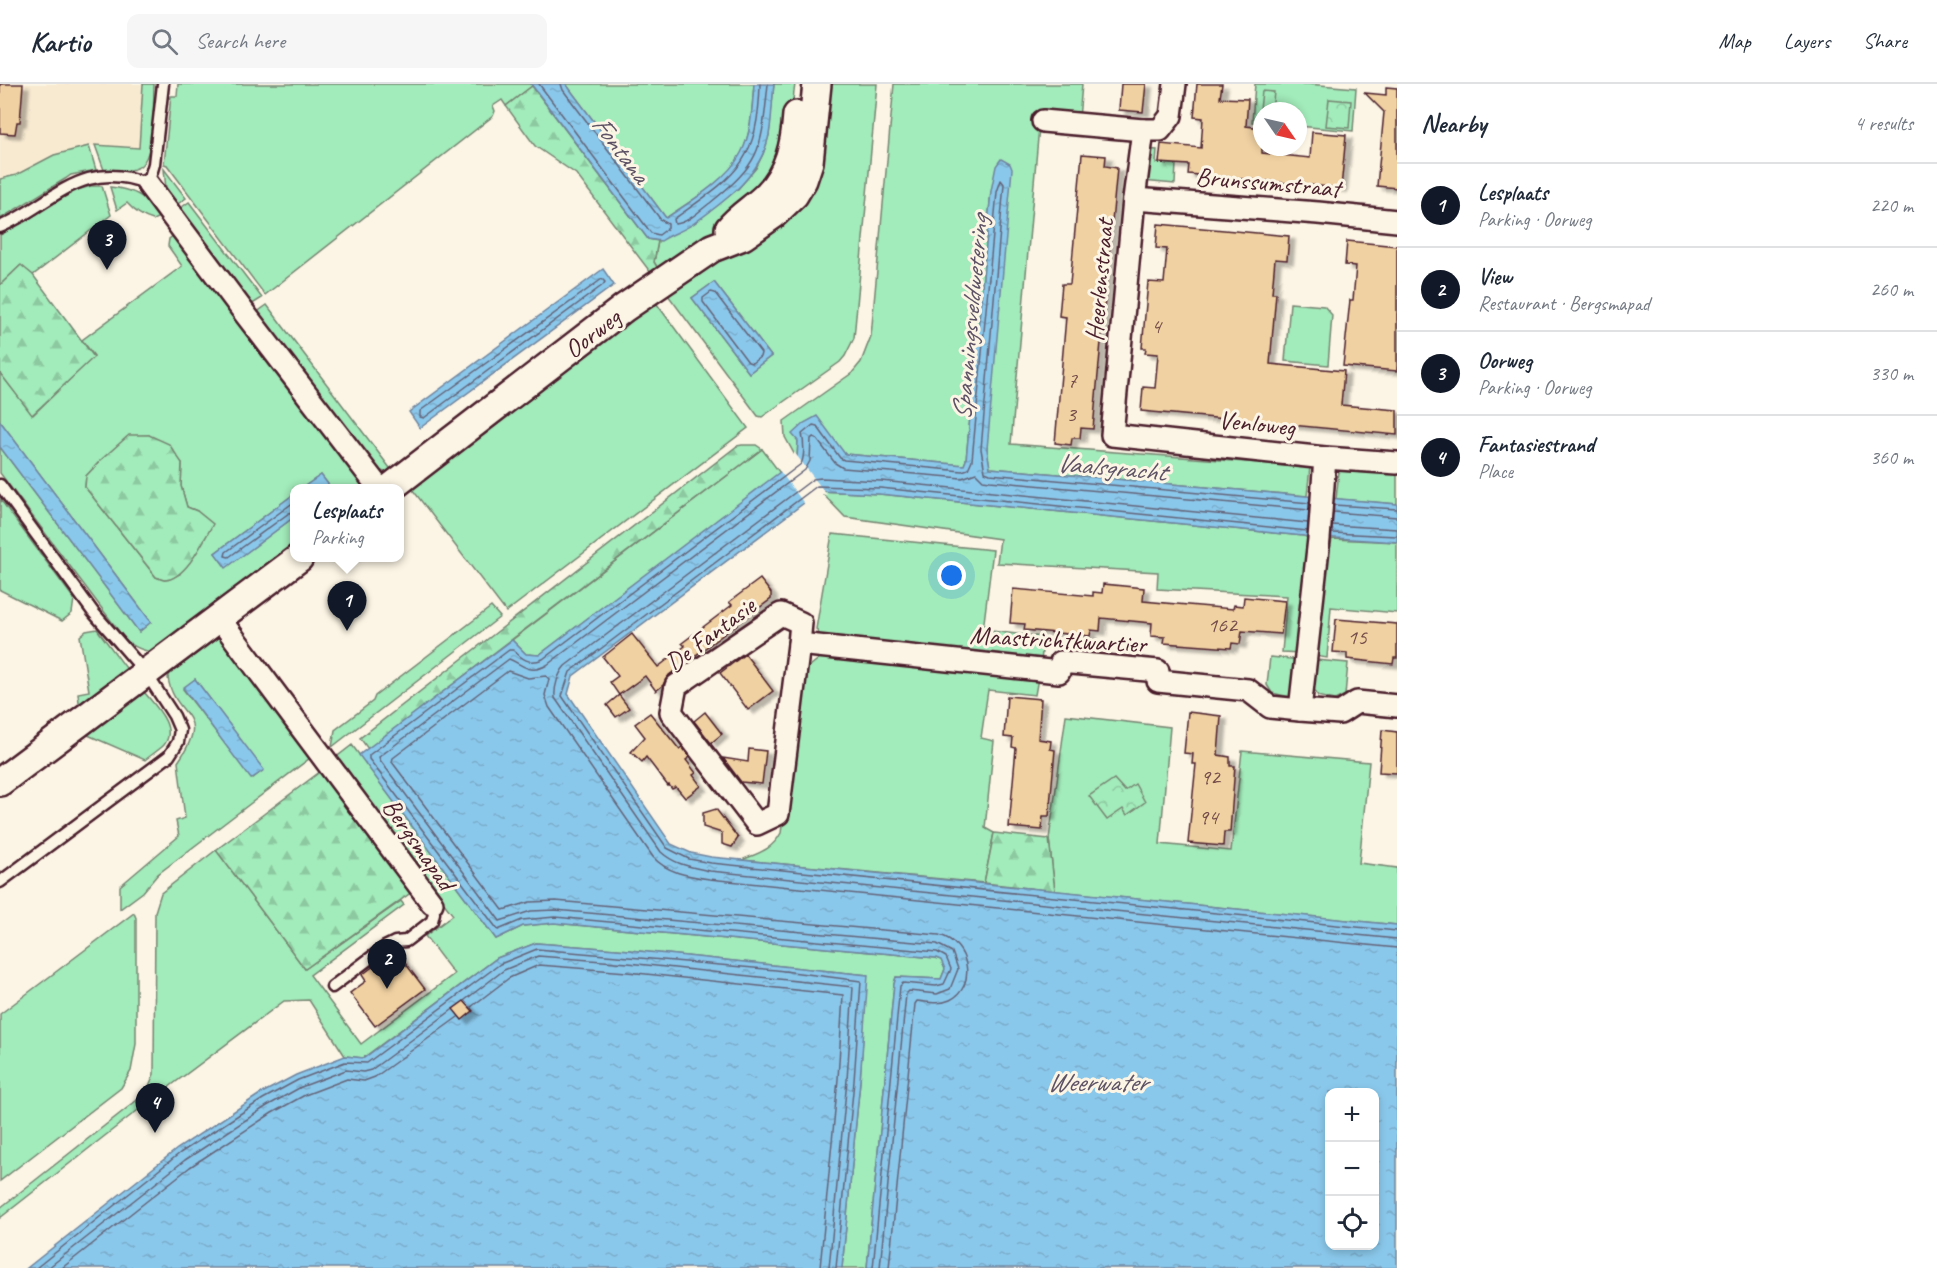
<!DOCTYPE html>
<meta charset="utf-8">
<style>
body{margin:0;font-family:Caveat,sans-serif;background:#f6f6f7;color:#1f2937}
.controls{position:absolute;right:18px;bottom:18px;display:grid;overflow:hidden;border-radius:12px;box-shadow:0 3px 9px #0003}
.controls button{width:54px;height:54px;display:grid;place-items:center;padding:0;border:0;border-bottom:2px solid #e0e1e3;background:#fff;color:#1f2937;font:30px sans-serif}
.compass{position:absolute;left:1253px;top:18px;width:54px;height:54px;border-radius:50%;background:#fff;box-shadow:0 3px 9px #0003;rotate:124deg}
.you{position:absolute;left:952px;top:492px;width:21px;height:21px;margin:-15px;border:4px solid #fff;border-radius:50%;background:#1a73e8;box-shadow:0 0 0 9px #1a73e833}
.badge{display:grid;place-items:center;width:39px;height:39px;border-radius:50%;background:#111827;color:#fff;font-size:20px;font-weight:700}
.pin{position:absolute;translate:-50% -50px;filter:drop-shadow(0 2px 3px #0008)}
.pin::after{content:'';position:absolute;top:32px;width:21px;height:18px;background:inherit;clip-path:polygon(0 0,100% 0,50% 100%)}
.popup{position:absolute;left:290px;top:400px;width:114px;height:78px;box-sizing:border-box;display:grid;place-content:center;border-radius:12px;background:#fff;filter:drop-shadow(0 2px 4px #0005);font-size:20px;white-space:nowrap;color:#747a83}
.popup b{font-size:22px;color:#1f2937}
.popup::after{content:'';position:absolute;left:50%;top:100%;margin-left:-12px;border:12px solid transparent;border-top-color:#fff}
.list{margin:0;padding:0;list-style:none}
h2{display:flex;justify-content:space-between;align-items:center;height:78px;margin:0;padding:0 24px;font-size:26px}
h2 small{font-size:20px;font-weight:400;color:#747a83}
.list li{display:grid;grid-template-columns:39px 1fr auto;gap:18px;align-items:center;box-sizing:border-box;height:84px;padding:0 24px;border-top:2px solid #e0e1e3}
.list b{display:block;font-size:22px;white-space:nowrap}
.list p{margin:0;font-size:20px;white-space:nowrap;color:#747a83}
.list em{font-size:20px;font-style:normal;color:#747a83}
.icon{flex:none;width:33px;height:33px;fill:none;stroke:currentColor;stroke-width:2;stroke-linecap:round;stroke-linejoin:round}
.map{position:relative;flex:none;width:1397px;height:1184px;overflow:hidden}
header{display:flex;align-items:center;gap:36px;box-sizing:border-box;height:84px;padding:0 30px;background:#fff;border-bottom:2px solid #e0e1e3}
header strong{font-size:28px}
nav{display:flex;gap:33px;margin-inline-start:auto;font-size:21px}
.search{width:420px;height:54px;background:#f6f6f7;display:flex;align-items:center;gap:15px;box-sizing:border-box;padding:0 21px;border-radius:12px;color:#747a83;font-size:22px}
main{display:flex}
aside{flex:1;background:#fff}
.map>svg:first-child{display:block}
.built{fill:#f8ead1}
.green{fill:#a2ebba;stroke:#768572;stroke-width:1.5;fill-rule:evenodd}
.forest{fill:url(#forest-firs);stroke:#768572;stroke-width:1.5}
.park{fill:url(#park-crowns);stroke:#768572;stroke-width:1.5}
.water{fill:url(#water-ripples);stroke:#70849e;stroke-width:1.5;fill-rule:evenodd}
.pier{fill:#fcf5e5}
.lines{fill:none;stroke-linecap:round;stroke-linejoin:round}
.shore{stroke:#646378;stroke-width:1.5}
.building{fill:#f0d1a2;stroke:#4a1f2b;stroke-width:1.5;filter:url(#shadow)}
.service-casing{stroke:#4a1f2b;stroke-width:15}
.minor-casing{stroke:#4a1f2b;stroke-width:26}
.tertiary-casing{stroke:#4a1f2b;stroke-width:32}
.service{stroke:#fcf5e5;stroke-width:10}
.minor{stroke:#fcf5e5;stroke-width:21}
.tertiary{stroke:#fcf5e5;stroke-width:27}
.labels{text-anchor:middle;stroke-width:6;stroke-linejoin:round;paint-order:stroke}
.number-label{font-size:22px;fill:#744c49}
.street-label{font-size:26px;fill:#4a1f2b;stroke:#fcf5e5}
.water-label{font-size:27px;font-style:italic;fill:#5d5265;stroke:#fcf5e5}
</style>
<header>
<strong>Kartio</strong>
<div class="search"><svg class="icon" aria-label="search" viewBox="0 0 24 24"><circle cx="10" cy="10" r="6"/><path d="M15 15l6 6"/></svg>Search here</div>
<nav><a>Map</a><a>Layers</a><a>Share</a></nav>
</header>
<main>
<div class="map">
<svg width="1397" height="1184" viewBox="0 0 1397 1184">
<defs>
<pattern id="forest-firs" width="22" height="20" patternUnits="userSpaceOnUse" patternTransform="scale(1.5)"><rect width="22" height="20" fill="#a2ebba"/><path d="M5 1l3.5 6h-7zM16 11l3.5 6h-7z" fill="#8dc9a0"/></pattern>
<pattern id="park-crowns" width="20" height="18" patternUnits="userSpaceOnUse" patternTransform="scale(1.5)"><rect width="20" height="18" fill="#a2ebba"/><path d="M2 6a3 3 0 1 1 6 0M12 15a3 3 0 1 1 6 0" fill="none" stroke="#8dc9a0"/></pattern>
<pattern id="water-ripples" width="26" height="14" patternUnits="userSpaceOnUse" patternTransform="scale(1.5)"><rect width="26" height="14" fill="#8ac8eb"/><path d="M2 4q2-2 4 0t4 0M15 11q2-2 4 0t4 0" fill="none" stroke="#79abca"/></pattern>
<filter id="shadow"><feDropShadow dx="6" dy="4" stdDeviation="1.5" flood-color="#0004"/></filter>
</defs>
<rect width="100%" height="100%" fill="#fcf5e5"/>
<filter id="ink" filterUnits="userSpaceOnUse"><feTurbulence type="fractalNoise" baseFrequency=".0167" numOctaves="2"/><feDisplacementMap in="SourceGraphic" scale="12" xChannelSelector="R" yChannelSelector="G"/><feConvolveMatrix kernelMatrix="1 2 1 2 8 2 1 2 1" color-interpolation-filters="sRGB"/></filter>
<g filter="url(#ink)">
<!-- built -->
<path class="built" d="M0,0h143l-4,64 -15,-2h-35l-35,9 -38,20 -16,4z"/>
<!-- green -->
<g class="green">
<path d="M143,0h11c-1,20 2,76 -17,84 -10,5 -23,2 -33,2l-9,-25 44,3z"/>
<path d="M178,0h353l1,2 -26,20 -4,-6 -9,6 2,5 -2,5 -228,179 -98,-130 -3,-1 7,-68h6z"/>
<path d="M566,0h188c-2,22 -2,49 -13,70 -14,28 -50,46 -75,64z"/>
<path d="M774,0h21l-8,62 -34,56 -93,70 -6,-10 4,-21 33,-16 47,-36 18,-21 7,-14 6,-19z"/>
<path d="M823,0h54l-23,254 -9,18 -5,6 -78,55 -4,-1 -93,-125 72,-45zM714,198l57,74 -22,17 -57,-75z"/>
<path d="M894,0h188l-3,35 -39,-4 -29,329 299,23 -3,29 -317,-28 -3,-19 4,-258 -25,269 -2,5 -119,-11 -47,-13 -1,18 -12,-22 -1,-16 68,-48 9,-11 10,-26z"/>
<path d="M1255,0h52l49,4 -3,43 -55,-5v-15h-36v12l-10,-1z"/>
<path d="M89,62l7,24 -25,5 -6,4 -65,40v-40l16,-4 38,-20z"/>
<path d="M1145,65l12,1 -1,13 20,1 -1,20 -33,-3z"/>
<path d="M164,85l22,29 -11,8 -9,-17z"/>
<path d="M91,102h11l9,29 -78,60 -13,-9 -20,19v-50l70,-43z"/>
<path d="M110,103c21,2 37,9 50,27l-1,3 -6,3c-11,-3 -18,-8 -26,-17l-10,7z"/>
<path d="M189,118l73,96 -11,7 -73,-95z"/>
<path d="M174,151l175,223 11,23 2,7h-31l-10,-13 -19,13h-8v6l-79,59 11,14 68,-50v31l-137,104c-13,0 -23,-4 -33,-14l-124,-165v-26l139,185 12,-10 -151,-201v-48l33,42 61,-59 -12,-16 100,-74 -14,-20 1,-7zM149,351l33,28 -1,23 6,21 10,4 -17,63 -15,6 -9,-3 -71,-90 1,-11 15,-16 28,-24z"/>
<path d="M654,216l94,128 -242,184 -97,-127z"/>
<path d="M1290,219l34,3 8,9 -4,50 -43,-4z"/>
<path d="M267,221l126,167 -5,1 -10,-3 -122,-157z"/>
<path d="M762,365l18,24 -241,182 -13,-1 -14,-14z"/>
<path d="M1339,387l58,3v30l-61,-5z"/>
<path d="M820,407l59,3 425,42 4,2 -7,115 -19,-1 5,-56 -130,-7 1,-17 -161,-9 3,-24 -155,-22z"/>
<path d="M0,415l74,100 -2,14 -10,8 -62,-31z"/>
<path d="M832,450l161,16 -10,80 60,7 -2,27 -217,-22 -8,-13z"/>
<path d="M1332,455l65,3v71l-66,-6 -4,51 -18,-3z"/>
<path d="M491,523l9,10 -168,130 3,-17 38,-29 2,-5z"/>
<path d="M97,545l32,43 -49,39 -2,-18 11,-2 -9,-55 6,-5z"/>
<path d="M215,550l17,14 82,107 -156,119 -15,18 -23,17v-23l59,-50 -3,-15 9,-3 -7,-56c35,-51 -3,-42 -10,-84l6,-12zM195,595l68,91 -11,9 -69,-90z"/>
<path d="M821,573l217,21 -3,17 -47,-5 -7,48 13,3 -9,87 9,5 -10,50 -242,-23c16,-7 30,-10 39,-27l23,-162z"/>
<path d="M1270,573l32,3 -3,33 -9,4 -18,-4 -5,-8z"/>
<path d="M1316,576l32,3 -3,32 -10,5 -17,-4 -5,-8z"/>
<path d="M141,604c10,14 38,38 23,57 -5,5 -13,10 -19,15l-64,-28z"/>
<path d="M1066,631l104,12 -10,117 71,7 11,-100 127,11 -10,101 38,5v57l-342,-34 -6,-52z"/>
<path d="M352,661l144,194 27,-13 31,-3 382,35 5,2 4,9 -4,10 -45,-2 -2,7 -27,284h-25l18,-187 7,-106 -238,-25 -93,-7 -39,15 -134,100 -18,-2 -36,-56 -25,1 -155,116 -129,101v-10l146,-115 8,-19 1,-162 6,-19 55,-43 89,119 96,-68 3,4 -94,70 51,69 93,-70 -29,-38 28,-21 -119,-156z"/>
<path d="M134,829l2,5v126l-5,27 -10,17 -121,93v-167z"/>
</g>
<!-- forest -->
<g class="forest">
<path d="M532,2l116,153 10,2 -4,21 6,10 -6,5 -78,-103 -41,-28 -29,-40z"/>
<path d="M21,181l12,10 61,82 -62,58 -32,-42v-88z"/>
<path d="M129,351h20l20,9 13,19 -1,23 6,21 10,4 16,13c-9,16 -27,55 -48,56 -3,0 -6,-2 -9,-3l-71,-90 1,-11 15,-16z"/>
<path d="M742,361h14l6,4 -394,300 -8,-11 377,-292z"/>
<path d="M325,684l91,121 -111,80 -89,-119z"/>
<path d="M994,749l55,6 6,52 -71,-8z"/>
</g>
<!-- park -->
<g class="park">
<path d="M1262,7l12,1 -2,19 -12,-1z"/>
<path d="M1329,15l22,2 -2,27 -23,-2z"/>
<path d="M1114,695l11,12 10,-7 10,18 -18,13 -4,-6 -16,11 -18,-24z"/>
</g>
<!-- water -->
<g class="water">
<path d="M531,0h35l100,134c24,-16 62,-39 75,-65 11,-20 11,-47 13,-69h20c-2,17 -2,34 -5,51 -8,41 -44,66 -76,89 -10,7 -22,10 -32,17l-13,-2z"/>
<path d="M1001,75l9,5 2,5 -25,280 3,19 407,36v38l-93,-6 -425,-42 -59,-3 -247,185 -5,18 103,150 20,9 20,4c229,22 457,45 686,68v343h-530l27,-284 2,-7 45,2 4,-10 -4,-9 -5,-2 -382,-35 -31,3 -27,13 -137,-184 153,-115 14,14 13,1 258,-196 1,-18 -6,-7 12,-11 13,-7 28,38 119,11 2,-5 25,-269 5,-25zM1330,1008h44v154h-44z"/>
<path d="M603,185l11,16 -194,143 -11,-16z"/>
<path d="M714,198l57,74 -22,17 -57,-75z"/>
<path d="M0,337l151,201 -12,10 -139,-185z"/>
<path d="M321,391l10,13h-29z"/>
<path d="M294,410v23l-68,51 -11,-15z"/>
<path d="M195,595l69,91 -13,9 -68,-91z"/>
<path d="M536,859l93,7 239,25 -8,106 -18,187h-815l150,-119 83,-55 36,-19 49,-19 19,2 133,-100z"/>
</g>
<!-- pier -->
<path class="pier" d="M794,368l33,43 -6,-1 -15,12 -27,-36 15,-13z"/>
<g class="lines">
<!-- shore -->
<g class="shore">
<path d="M539,0l112,149 8,2 9,-7v-4l-7,-4 -98,-130 -2,-6"/>
<path d="M760,0c-2,81 -26,92 -86,135l1,5c13,-1 24,-13 35,-21 53,-42 51,-54 58,-119"/>
<path d="M602,195l3,3 -2,3 -179,133 -4,-1v-6z"/>
<path d="M711,208l4,1 46,60 -1,4 -8,6 -4,-1 -45,-60v-4z"/>
<path d="M294,418l-68,50 -1,4 4,1 60,-44 5,-1"/>
<path d="M1334,421l63,4"/>
<path d="M1333,428l64,5"/>
<path d="M1308,439l-427,-42 -60,-3 -8,1 -248,187c-7,8 -11,21 -10,32l106,154c14,13 31,15 49,19l687,68"/>
<path d="M1332,441l65,4"/>
<path d="M1308,447l-428,-43 -63,-2 -247,186 -8,24 105,152 22,11 22,4 686,68"/>
<path d="M1332,449l65,3"/>
<path d="M465,916l39,-30 34,-14 90,7 225,24 -6,93 -18,188"/>
<path d="M471,923l38,-29 30,-13 88,7 216,23 -5,84 -18,189"/>
<path d="M36,1184l144,-115 83,-54 35,-19 47,-18 22,1 133,-99 37,-15 239,21 85,11 -7,100 -18,187"/>
<path d="M48,1184l137,-108 82,-54 34,-19 45,-17 17,2 8,-2 81,-60"/>
<path d="M62,1184l128,-101 82,-54 33,-18 42,-16 17,2 11,-4 83,-60"/>
<path d="M873,1184l27,-282 3,-3 33,3 8,-2 7,-15 -5,-12 -9,-5 -382,-35 -33,3 -24,10 -129,-171v-4l140,-105h4c9,9 16,15 30,9l258,-195c4,-8 3,-22 1,-30l11,-9 4,1 23,32 4,2 118,11 6,-2 4,-9 25,-268 4,-12 3,4 -23,265 4,23 5,2 320,29"/>
<path d="M880,1184l26,-274 3,-3 28,3 13,-5 8,-20 -6,-17 -15,-8 -382,-34 -24,1 -31,10 -120,-161 -1,-3 130,-98c15,6 20,16 38,6l258,-195 5,-9 1,-22 2,-2 3,1 19,25 8,5 119,10 14,-5 7,7 7,1 319,29"/>
<path d="M889,1184l26,-264 2,-3c11,1 22,4 33,-1 27,-13 20,-57 -11,-65l-383,-34 -26,1 -27,8 -111,-148 1,-4 115,-87 20,7 18,-2 3,3 -4,16 4,12 104,150c14,16 36,19 56,22l688,69"/>
</g>
</g>
<!-- building -->
<g class="building">
<path d="M0,0h23l-3,38h-3l-2,12 -15,-1z"/>
<path d="M1121,0h25l-3,28 -24,-2z"/>
<path d="M1197,0h25l-2,14 28,1 -2,27 16,2v25l48,5 2,-26 34,3 -5,53 -153,-14 1,-9 -30,-2 2,-19 40,4 2,-30 -9,-1z"/>
<path d="M1386,3l11,1v100l-20,-2 7,-74 -19,-19 21,2z"/>
<path d="M1082,70l24,2 -1,10 12,2 -24,261 -12,-1 -1,10h-8l-1,7 -16,-2 11,-126 -7,-1 3,-32h8z"/>
<path d="M1158,140l131,12 -2,24 -12,-1 -3,34h4l-6,71 74,7 -3,34 56,5v25l-256,-24 2,-24 12,1 3,-34 -13,-1 1,-5h-4l6,-66 16,1 3,-34 -11,-1z"/>
<path d="M1347,157l50,5v125l-54,-5 7,-66h3l3,-34 -11,-1z"/>
<path d="M760,495l11,14v6l-102,76 -6,10 -7,6 -11,-15 -26,19 10,13 -13,9 -9,-12 12,-10 -9,-13 8,-6 -15,-19 29,-23 26,33 27,-21 -3,-3 50,-38 -3,-3z"/>
<path d="M1103,500l41,4 -1,13 90,8 1,-4 9,1 1,-9 41,4 -4,33 -39,-3 -2,13 -8,-1 -1,5 -67,-5 1,-6 -14,-1 1,-13 -51,-5 -1,13 -9,-1 -1,6 -66,-6 1,-6 -15,-1 3,-34 80,7v-4l9,1z"/>
<path d="M1336,535l61,5v34h-3l-1,6 -46,-5v-6l-14,-1z"/>
<path d="M745,570l28,37 -25,19 -28,-37z"/>
<path d="M1007,612l34,3 -3,40 13,2 -1,8 5,1 -6,66h-6l-1,14 -33,-3 7,-79 -4,-1 1,-9 -9,-1z"/>
<path d="M705,628l17,22 -11,9 -17,-22z"/>
<path d="M1188,628l33,4 -3,39 12,2v9h5l-5,66h-6l-1,14 -35,-3 8,-79h-4l1,-10 -9,-1z"/>
<path d="M650,629l29,36 3,-2 8,10 -4,3 10,13 -3,2 8,11 -16,12 -9,-11 -4,2 -3,-4 -1,1 -22,-29 -4,5 -11,-10 14,-15 -10,-13z"/>
<path d="M1382,646l15,2v41l-18,-1z"/>
<path d="M749,665l17,2 -4,33 -21,-2 -18,-24 25,4z"/>
<path d="M716,725l22,29 -6,9 -10,-3v-11l-19,-6v-14z"/>
<path d="M399,871l26,34 -50,37 -25,-33 16,-12 -4,-6 17,-13 4,6z"/>
<path d="M464,917l9,10 -11,9 -9,-11z"/>
</g>
<g class="lines">
<!-- service casing -->
<g class="service-casing">
<g id="service">
<path d="M0,143c53,-23 82,-70 148,-43l6,-20 9,-80"/>
<path d="M0,401l93,127 53,61 28,43 6,14 -2,12 -9,14 -169,126"/>
<path d="M332,903l53,-40 10,-5 11,-1 26,-20 2,-8 -2,-10"/>
</g>
</g>
<!-- minor casing -->
<g class="minor-casing">
<g id="minor">
<path d="M1043,37l100,9h17l11,-14 4,-32"/>
<path d="M1143,46l-9,69 -22,236 213,23 72,5"/>
<path d="M148,100l98,131 133,173"/>
<path d="M1134,115l184,14 79,8"/>
<path d="M781,530l20,9 -2,21 -21,170 -21,10 -86,-112 5,-26z"/>
<path d="M219,534l213,285"/>
<path d="M799,560l260,28 2,-10 97,9v10l90,9 22,17 30,3 40,3 17,-11 40,4"/>
<path d="M1300,626l19,-171 6,-81"/>
</g>
</g>
<!-- tertiary casing -->
<g class="tertiary-casing">
<g id="tertiary">
<path d="M729,145c11,-14 27,-22 39,-35 21,-21 27,-50 29,-79"/>
<path d="M390,404l234,-180 88,-60 31,-12 30,-21 21,-20 9,-15 6,-18 8,-78"/>
<path d="M0,698l299,-224"/>
</g>
</g>
<!-- service -->
<use href="#service" class="service"/>
<!-- minor -->
<use href="#minor" class="minor"/>
<!-- tertiary -->
<use href="#tertiary" class="tertiary"/>
</g>
</g>
<g class="labels">
<!-- number labels -->
<g class="number-label">
<text x="1156" y="249">4</text>
<text x="1072" y="303">7</text>
<text x="1071" y="337">3</text>
<text x="1222" y="548">162</text>
<text x="1357" y="560">15</text>
<text x="1210" y="700">92</text>
<text x="1208" y="740">94</text>
</g>
<!-- street labels -->
<g class="street-label">
<text transform="translate(1268 98) rotate(5)" y="9">Brunssumstraat</text>
<text transform="translate(1099 196) rotate(-85)" y="9">Heerlenstraat</text>
<text transform="translate(592 249) rotate(-38)" y="9">Oorweg</text>
<text transform="translate(1257 339) rotate(6)" y="9">Venloweg</text>
<text transform="translate(710 550) rotate(-37)" y="9">De Fantasie</text>
<text transform="translate(1058 555) rotate(3)" y="9">Maastrichtkwartier</text>
<text transform="translate(419 760) rotate(55)" y="9">Bergsmapad</text>
</g>
<!-- water labels -->
<g class="water-label">
<text transform="translate(621 65) rotate(53)" y="9">Fontana</text>
<text transform="translate(970 234) rotate(-85)" y="9">Spanningsveldwetering</text>
<text transform="translate(1111 383) rotate(5)" y="9">Vaalsgracht</text>
<text x="1097" y="1007">Weerwater</text>
</g>
</g>
</svg>
<div class="controls">
<button>+</button>
<button>−</button>
<button><svg class="icon" aria-label="locate" viewBox="0 0 24 24"><circle cx="12" cy="12" r="6"/><path d="M12 2v4M12 18v4M2 12h4M18 12h4"/></svg></button>
</div>
<svg class="compass" viewBox="-18 -18 36 36"><path d="M0-13l5 13h-10z" fill="#e53935"/><path d="M0 13l5-13h-10z" fill="#747a83"/></svg>
<div class="you"></div>
<div class="pin badge" style="left:347px;top:547px">1</div>
<div class="popup"><b>Lesplaats</b>Parking</div>
<div class="pin badge" style="left:387px;top:905px">2</div>
<div class="pin badge" style="left:107px;top:186px">3</div>
<div class="pin badge" style="left:155px;top:1049px">4</div>
</div>
<aside>
<h2>Nearby<small>4 results</small></h2>
<ul class="list">
<li><span class="badge">1</span><div><b>Lesplaats</b><p>Parking · Oorweg</p></div><em>220 m</em></li>
<li><span class="badge">2</span><div><b>View</b><p>Restaurant · Bergsmapad</p></div><em>260 m</em></li>
<li><span class="badge">3</span><div><b>Oorweg</b><p>Parking · Oorweg</p></div><em>330 m</em></li>
<li><span class="badge">4</span><div><b>Fantasiestrand</b><p>Place</p></div><em>360 m</em></li>
</ul>
</aside>
</main>
